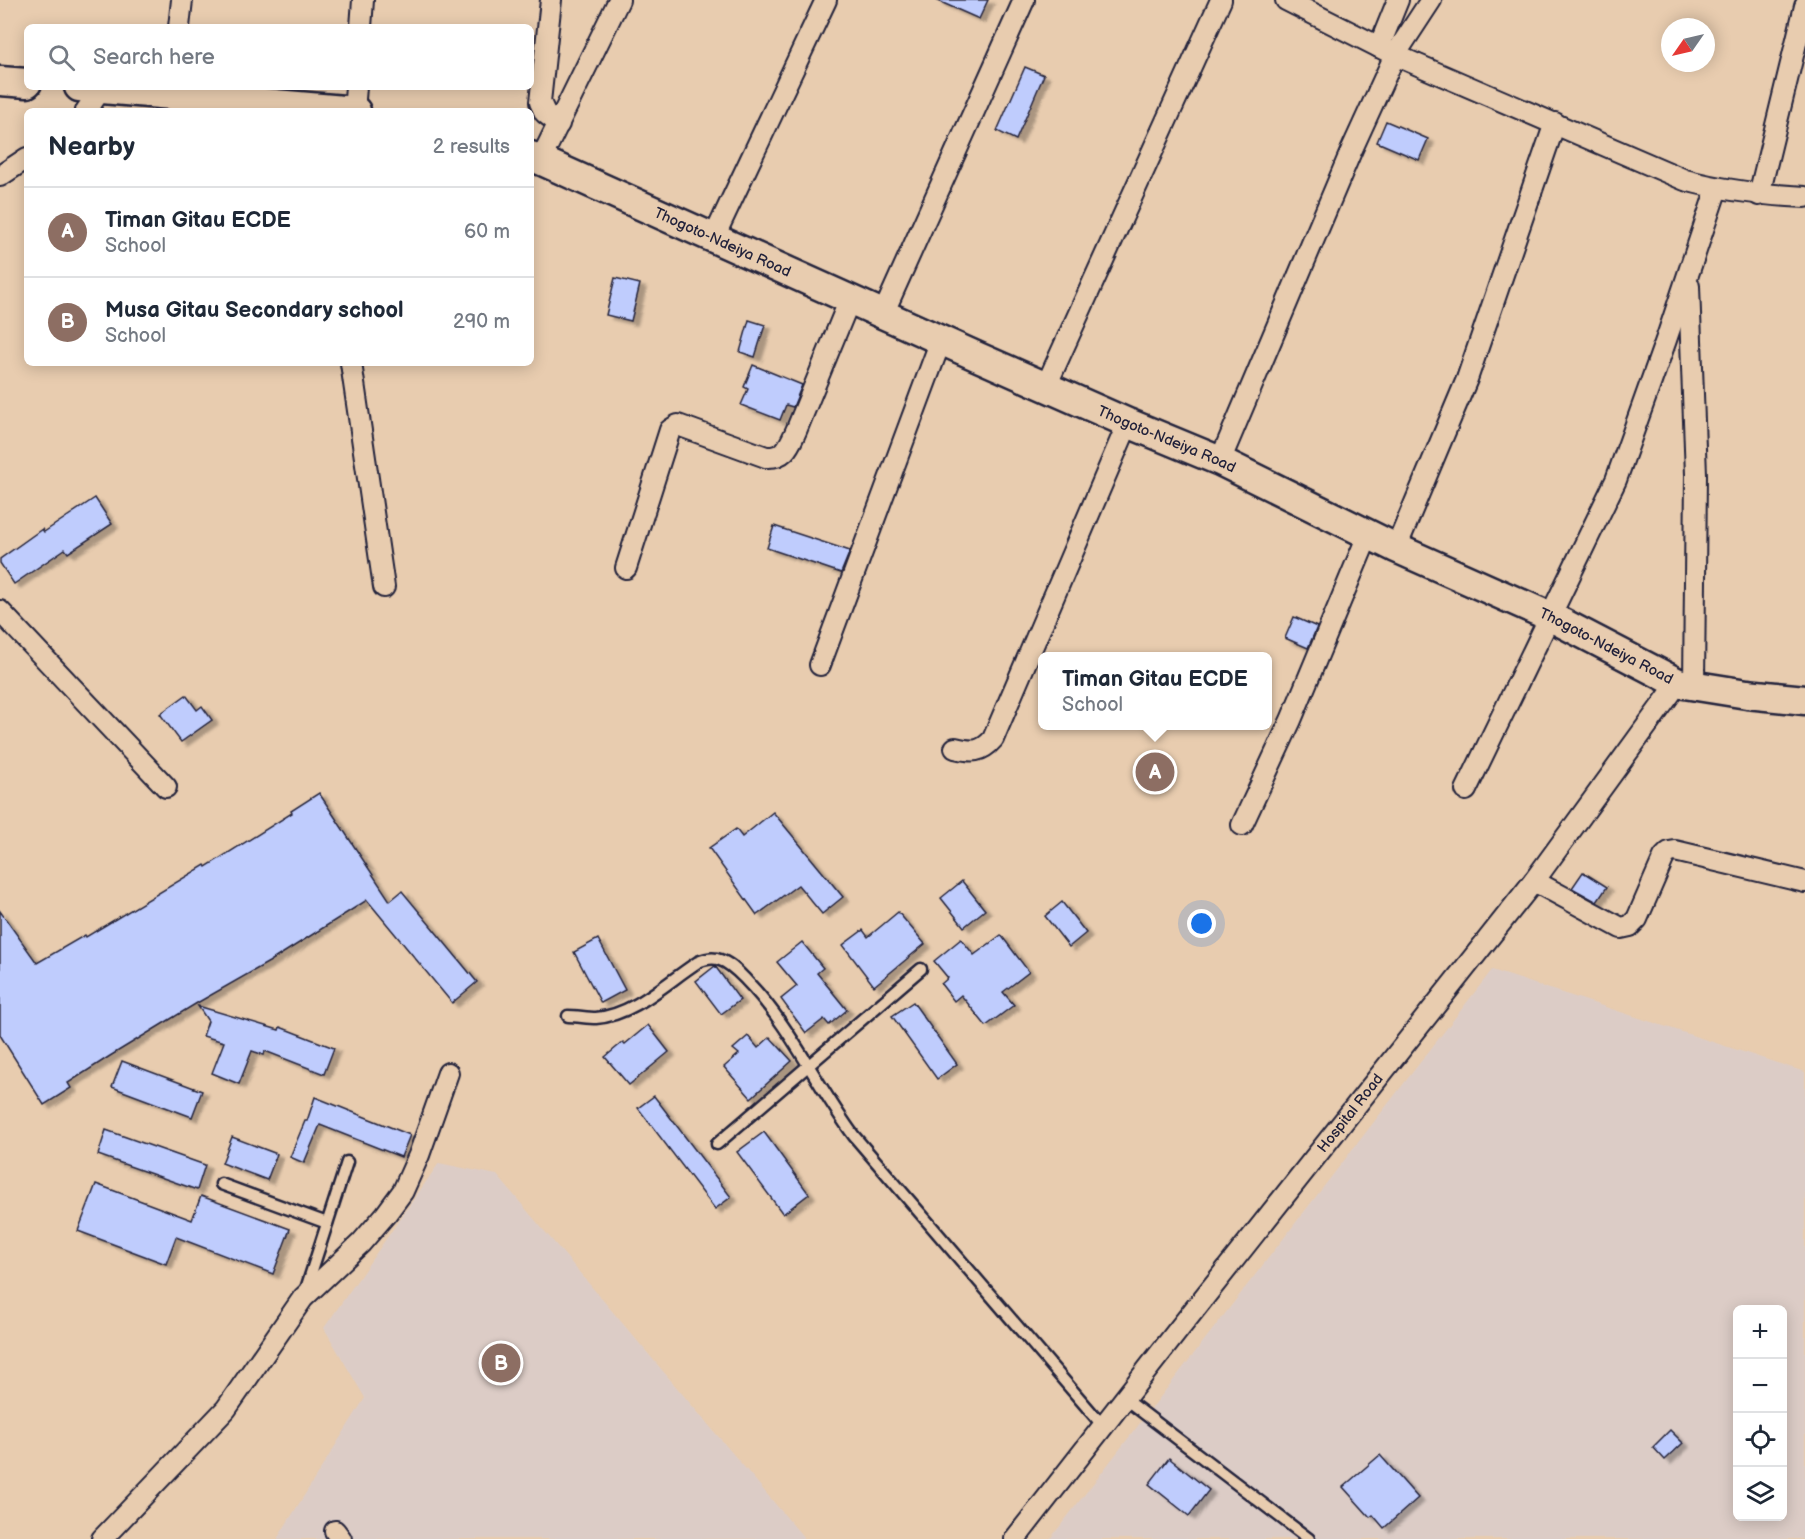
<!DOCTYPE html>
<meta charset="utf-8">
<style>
body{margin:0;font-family:"Balsamiq Sans",sans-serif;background:#f6f6f7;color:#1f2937}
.controls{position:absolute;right:18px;bottom:18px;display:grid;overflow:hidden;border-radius:9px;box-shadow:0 3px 15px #0003}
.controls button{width:54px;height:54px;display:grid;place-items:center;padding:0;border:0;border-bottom:2px solid #e0e1e3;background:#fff;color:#1f2937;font:30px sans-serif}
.compass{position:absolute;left:1661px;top:18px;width:54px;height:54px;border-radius:50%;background:#fff;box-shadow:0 3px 15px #0003;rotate:236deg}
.you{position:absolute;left:1202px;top:924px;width:21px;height:21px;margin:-15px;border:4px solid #fff;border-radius:50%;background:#1a73e8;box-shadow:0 0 0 9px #1a73e833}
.badge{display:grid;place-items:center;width:39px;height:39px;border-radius:50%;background:#d93025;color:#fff;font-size:20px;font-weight:700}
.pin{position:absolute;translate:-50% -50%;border:3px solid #fff;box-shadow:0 2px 6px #0006}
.popup{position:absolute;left:1038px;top:652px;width:234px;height:78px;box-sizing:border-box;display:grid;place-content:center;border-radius:9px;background:#fff;filter:drop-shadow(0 2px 4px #0005);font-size:20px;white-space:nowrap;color:#747a83}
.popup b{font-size:22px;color:#1f2937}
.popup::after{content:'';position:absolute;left:50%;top:100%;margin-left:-12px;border:12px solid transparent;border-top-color:#fff}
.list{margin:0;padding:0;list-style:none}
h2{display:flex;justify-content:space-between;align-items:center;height:78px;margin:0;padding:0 24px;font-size:26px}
h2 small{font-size:20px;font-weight:400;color:#747a83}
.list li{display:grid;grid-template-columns:39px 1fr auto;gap:18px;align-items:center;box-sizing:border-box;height:90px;padding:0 24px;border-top:2px solid #e0e1e3}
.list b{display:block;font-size:22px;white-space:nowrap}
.list p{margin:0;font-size:20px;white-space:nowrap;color:#747a83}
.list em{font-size:20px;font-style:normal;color:#747a83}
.icon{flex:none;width:33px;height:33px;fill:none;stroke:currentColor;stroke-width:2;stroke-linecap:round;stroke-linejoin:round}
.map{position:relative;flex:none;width:1805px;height:1539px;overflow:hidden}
.search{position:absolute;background:#fff;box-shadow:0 3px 15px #0003;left:24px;top:24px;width:510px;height:66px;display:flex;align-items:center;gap:15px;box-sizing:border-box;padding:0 21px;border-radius:9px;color:#747a83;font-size:22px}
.panel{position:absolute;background:#fff;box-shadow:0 3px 15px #0003;left:24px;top:108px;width:510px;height:258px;border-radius:9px}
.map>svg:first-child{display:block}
.built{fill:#dcccc6;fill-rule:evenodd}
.building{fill:#bfccfd;stroke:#22223b;stroke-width:1.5;filter:url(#shadow)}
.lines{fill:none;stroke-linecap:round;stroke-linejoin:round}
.lane-casing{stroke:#22223b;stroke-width:15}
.street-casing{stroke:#22223b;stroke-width:24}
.secondary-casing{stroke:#22223b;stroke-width:33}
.lane{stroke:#e8ccaf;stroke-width:10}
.street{stroke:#e8ccaf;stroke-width:20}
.secondary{stroke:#e8ccaf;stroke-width:28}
.labels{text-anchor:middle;stroke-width:4.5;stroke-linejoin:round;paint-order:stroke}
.street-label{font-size:15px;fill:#22223b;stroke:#e8ccaf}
</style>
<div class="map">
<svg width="1805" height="1539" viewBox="0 0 1805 1539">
<defs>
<filter id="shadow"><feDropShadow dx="6" dy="4" stdDeviation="1.5" flood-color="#0004"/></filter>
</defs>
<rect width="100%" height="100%" fill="#e8ccaf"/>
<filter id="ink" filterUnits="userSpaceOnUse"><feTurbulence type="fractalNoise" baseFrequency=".0167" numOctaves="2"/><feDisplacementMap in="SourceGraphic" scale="12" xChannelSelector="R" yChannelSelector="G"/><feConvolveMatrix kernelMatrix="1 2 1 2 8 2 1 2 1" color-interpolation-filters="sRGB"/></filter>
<g filter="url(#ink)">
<!-- built -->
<g class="built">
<path d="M1492,970l313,102v467h-755zM1738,1310h44v206h-44z"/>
<path d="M439,1163l58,12 308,364h-528l88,-141 -41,-70z"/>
</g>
<!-- building -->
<g class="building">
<path d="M936,0h52l-9,19z"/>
<path d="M1025,67l19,8 -28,65 -19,-9z"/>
<path d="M1386,121l42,18 -9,21 -42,-18z"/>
<path d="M615,278l25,6 -9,37 -25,-6z"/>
<path d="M749,320l16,5 -10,32 -15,-5z"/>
<path d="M753,365l49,20 -9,22 -7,-2 -6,15 -39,-15 7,-16 -4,-2z"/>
<path d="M95,498l17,26 -44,29 -3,-4 -51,35 -14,-21v-4l42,-30 2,3z"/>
<path d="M774,526l76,25 -9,22 -74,-25z"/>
<path d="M1294,617l23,10 -9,21 -23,-10z"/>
<path d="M186,695l11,15 5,-4 10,14 -31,22 -21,-28z"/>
<path d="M319,793l71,108 12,-10 75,91 -25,21 -85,-103 -98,62 -72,41 -87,53 -42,27 3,5 -27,17 -44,-70v-124l37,52 48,-28 1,2 119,-72 1,2 86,-54 -1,-2z"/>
<path d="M773,812l70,85 -21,17 -24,-29 -41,30 -48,-67 27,-19 6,8z"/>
<path d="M1583,872l24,15 -10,15 -25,-14z"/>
<path d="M962,881l23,29 -21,17 -23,-29z"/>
<path d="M1062,902l24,31 -17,14 -24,-31z"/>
<path d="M898,912l27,32 -51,42 -31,-41 20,-15 5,7z"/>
<path d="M1001,935l28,37 -26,20 11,13 -28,21 -25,-31 -7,6 -13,-17 7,-6 -14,-17 27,-22 13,16z"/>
<path d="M598,939l27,51 -24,13 -27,-51z"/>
<path d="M802,942l21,26 -6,5 30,37 -18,15 -5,-6 -18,14 -25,-34 16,-13 -20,-24z"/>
<path d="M715,966l25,34 -19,14 -25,-33z"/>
<path d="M913,1002l44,62 -20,15 -45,-63z"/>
<path d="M198,1006l81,24 1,-3 54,21 -10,26 -59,-23 -1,4 -12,-4 -13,33 -27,-11 12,-31 -21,-6 5,-15z"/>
<path d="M648,1025l21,27 -40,33 -24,-28 18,-15 2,2z"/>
<path d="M748,1036l10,12 12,-11 22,24 -41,37 -27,-31 15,-13 -6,-5z"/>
<path d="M122,1061l80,30 -10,26 -80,-30z"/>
<path d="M654,1096l77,101 -16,12 -77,-101z"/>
<path d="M315,1097l95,38 -9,22 -81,-32 -16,38 -14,-6 15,-36h2z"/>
<path d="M106,1130l99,35 -8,25 -99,-35z"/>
<path d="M764,1132l45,62 -26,20 -46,-62z"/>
<path d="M232,1137l45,17 -10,26 -45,-17z"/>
<path d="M96,1184l96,36 9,-24 89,33 -17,45 -97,-37 -10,27 -88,-33z"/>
<path d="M1670,1430l13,13 -18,17 -12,-13z"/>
<path d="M1380,1455l38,43 -34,30 -11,-13 -3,2 -27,-30z"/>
<path d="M1169,1458l40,32 -20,26 -40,-32z"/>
</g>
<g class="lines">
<!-- lane casing -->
<g class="lane-casing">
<g id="lane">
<path d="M568,1016c9,0 19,2 28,2 38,-3 71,-36 102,-56 7,-3 15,-5 22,-2 10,3 18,12 26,20 45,46 70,105 108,156l249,290"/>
<path d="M717,1144l204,-175"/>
<path d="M221,1184l106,39"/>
<path d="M305,1292l42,-130"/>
<path d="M1124,1398l185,141"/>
</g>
</g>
<!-- street casing -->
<g class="street-casing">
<g id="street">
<path d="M551,0l-11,102 5,11 14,11"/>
<path d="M1286,0l109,55 290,125c40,11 79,15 120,17"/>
<path d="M179,27l3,-27"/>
<path d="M361,27l2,-27"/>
<path d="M1379,47l19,-47"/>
<path d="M86,111l15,-22"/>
<path d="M354,111l2,-24"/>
<path d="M541,159l78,-159"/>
<path d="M0,176l27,-18"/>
<path d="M1759,195l46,-189"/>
<path d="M714,237l112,-237"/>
<path d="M1689,286l7,189 -2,210"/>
<path d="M883,314l141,-314"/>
<path d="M351,363l33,224"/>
<path d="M1046,386l175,-386"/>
<path d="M1220,461l132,-312 43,-94 36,-55"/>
<path d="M1396,548l71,-169 88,-256"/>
<path d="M626,568l44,-138 8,-5 88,32c19,1 23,-11 30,-26l54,-132"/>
<path d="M0,611l166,176"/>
<path d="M820,665l121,-325"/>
<path d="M955,748c17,4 26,5 38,-9l135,-316"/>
<path d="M1466,790l150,-310 50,-140 51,-152"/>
<path d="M1242,825l49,-105 77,-185"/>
<path d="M1534,881l87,47 9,-2 7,-7 27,-62 5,-5 6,-1 130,31"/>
<path d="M335,1531l6,8"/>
<path d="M102,1539l124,-130 77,-111 58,-55 25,-29 17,-23 16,-36 29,-82"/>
<path id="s1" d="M1015,1539l164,-210 355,-448 144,-198"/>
</g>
</g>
<!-- secondary casing -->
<g class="secondary-casing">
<g id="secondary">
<path d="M0,81l27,2"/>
<path d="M79,87l277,24"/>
<path id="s2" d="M531,156l445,200 152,67 92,38 176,87 155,69 127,66 69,11 58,6"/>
</g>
</g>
<!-- lane -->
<use href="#lane" class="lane"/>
<!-- street -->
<use href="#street" class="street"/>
<!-- secondary -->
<use href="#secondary" class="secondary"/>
</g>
</g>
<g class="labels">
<!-- street labels -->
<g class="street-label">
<text dy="5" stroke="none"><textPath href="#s2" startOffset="210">Thogoto-Ndeiya Road</textPath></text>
<text dy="5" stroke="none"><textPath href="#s2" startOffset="696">Thogoto-Ndeiya Road</textPath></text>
<text dy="5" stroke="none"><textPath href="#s2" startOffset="1182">Thogoto-Ndeiya Road</textPath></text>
<text dy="5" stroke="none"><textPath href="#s1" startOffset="542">Hospital Road</textPath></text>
</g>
</g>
</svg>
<div class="controls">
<button>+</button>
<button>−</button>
<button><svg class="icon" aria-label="locate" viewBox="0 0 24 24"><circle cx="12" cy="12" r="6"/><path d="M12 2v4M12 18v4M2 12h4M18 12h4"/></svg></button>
<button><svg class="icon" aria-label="layers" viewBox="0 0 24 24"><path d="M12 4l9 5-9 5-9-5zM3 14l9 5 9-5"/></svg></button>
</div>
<svg class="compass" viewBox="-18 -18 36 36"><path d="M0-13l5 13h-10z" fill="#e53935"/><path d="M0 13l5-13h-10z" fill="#747a83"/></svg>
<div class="you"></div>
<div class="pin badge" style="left:1155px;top:772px;background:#8d6e63">A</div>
<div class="popup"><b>Timan Gitau ECDE</b>School</div>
<div class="pin badge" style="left:501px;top:1363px;background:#8d6e63">B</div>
<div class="search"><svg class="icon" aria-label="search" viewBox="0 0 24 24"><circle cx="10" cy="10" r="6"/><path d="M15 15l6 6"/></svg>Search here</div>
<section class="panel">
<h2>Nearby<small>2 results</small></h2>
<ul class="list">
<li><span class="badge" style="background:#8d6e63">A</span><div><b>Timan Gitau ECDE</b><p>School</p></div><em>60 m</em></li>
<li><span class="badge" style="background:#8d6e63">B</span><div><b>Musa Gitau Secondary school</b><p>School</p></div><em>290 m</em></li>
</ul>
</section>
</div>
